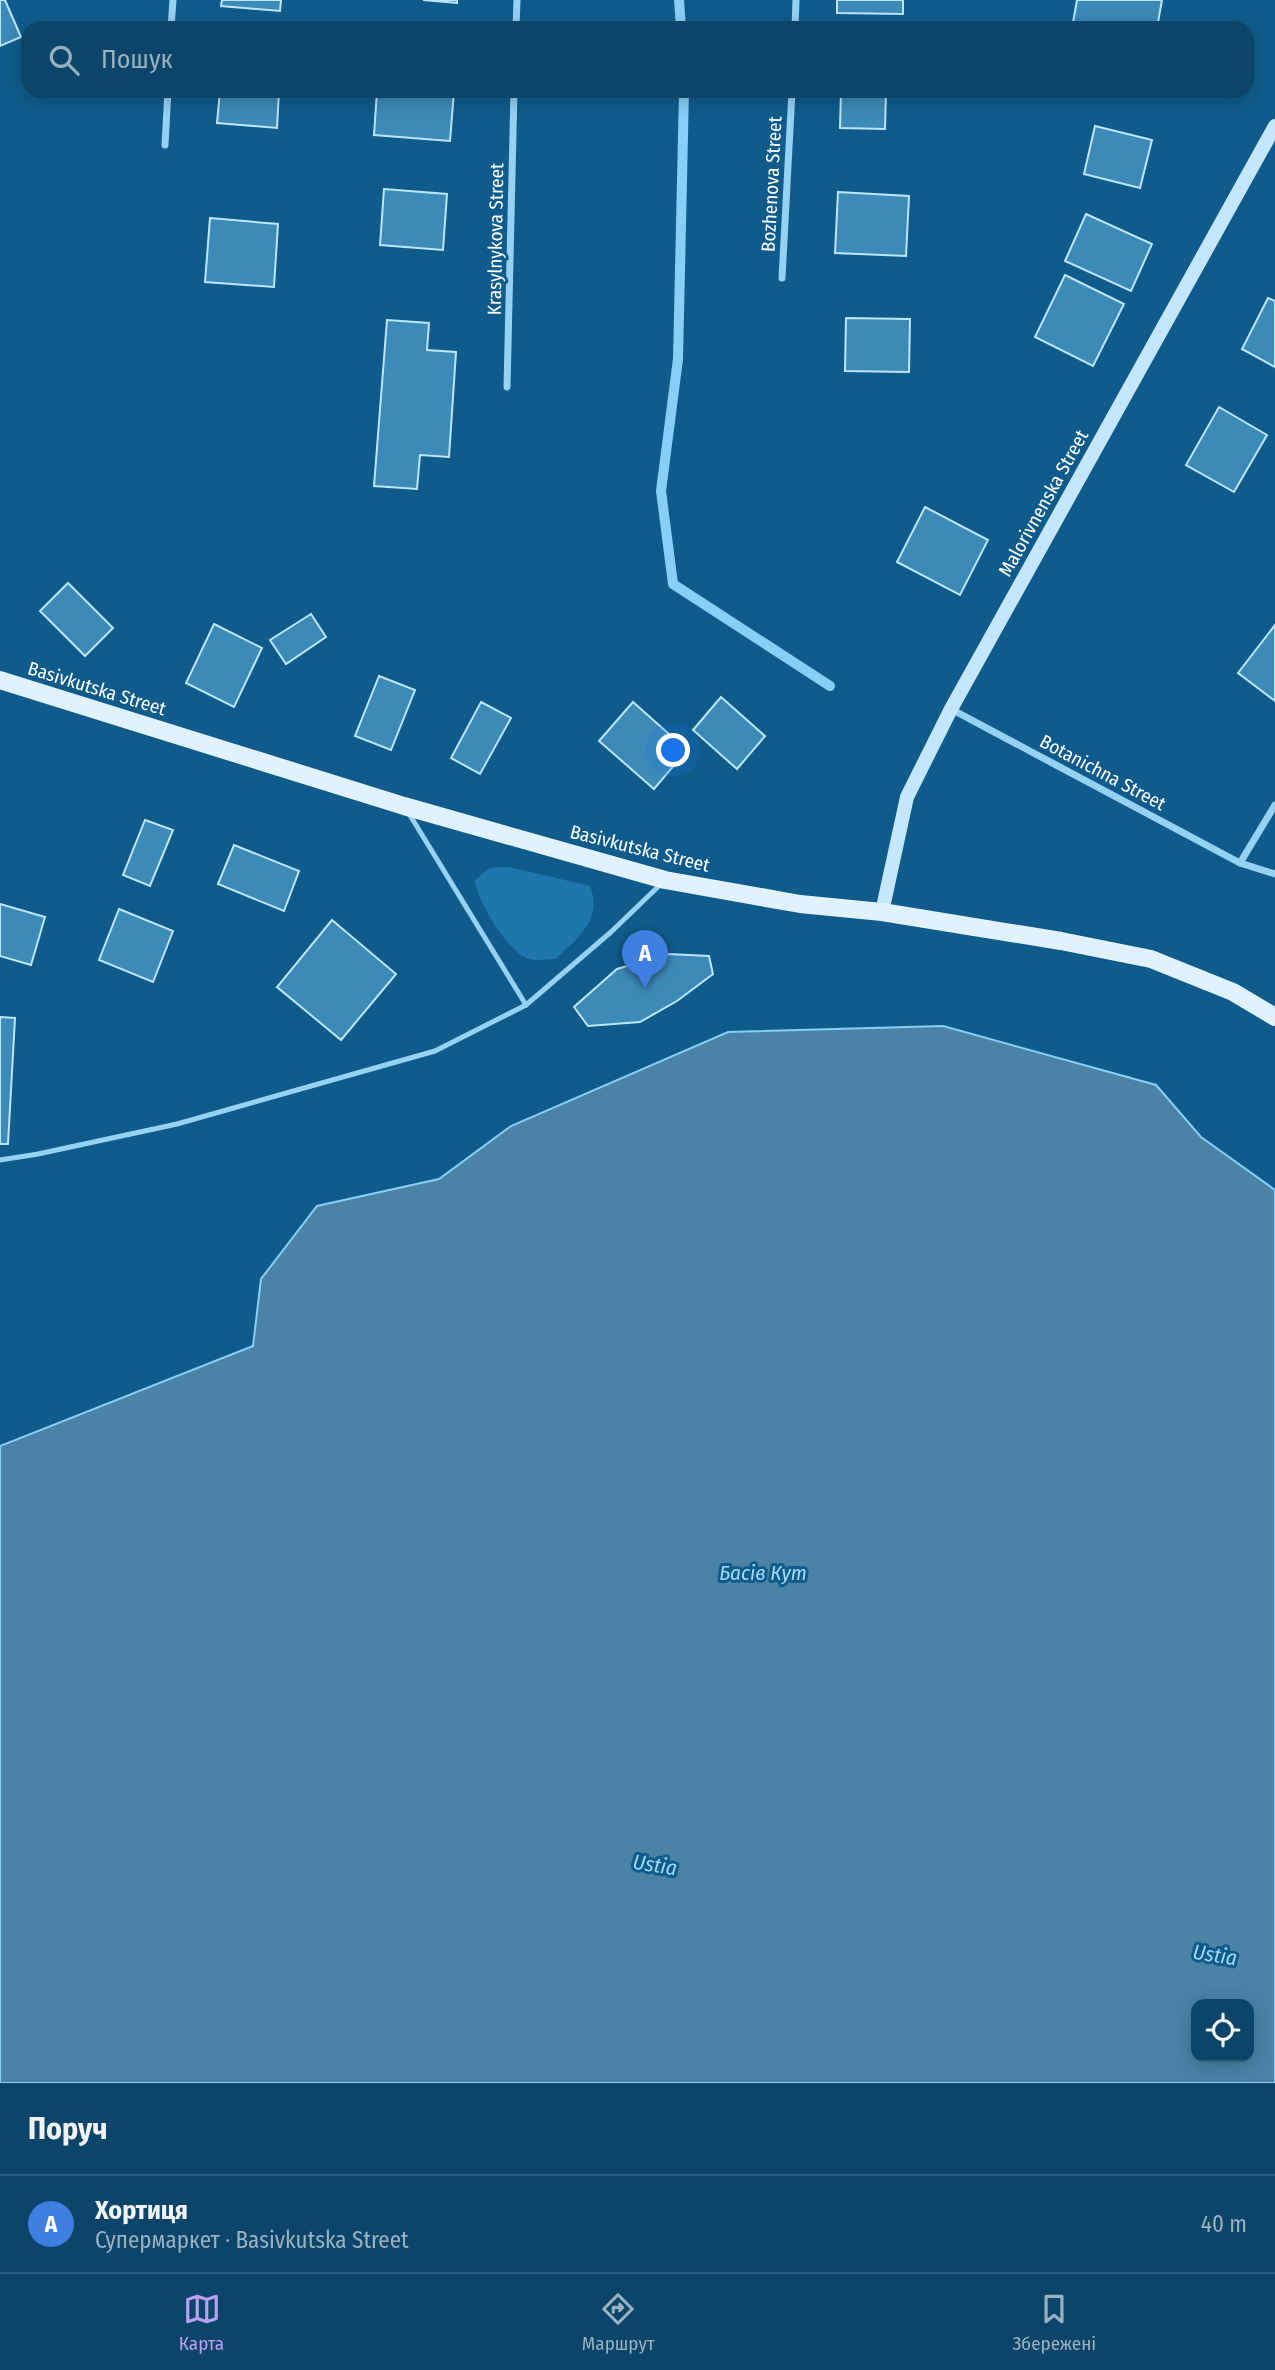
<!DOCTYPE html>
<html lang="uk">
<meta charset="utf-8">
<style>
body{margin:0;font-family:"Fira Sans Condensed",sans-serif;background:#144c6f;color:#f1f3f6}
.controls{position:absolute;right:21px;bottom:21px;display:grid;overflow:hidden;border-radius:14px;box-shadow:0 4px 18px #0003}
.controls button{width:63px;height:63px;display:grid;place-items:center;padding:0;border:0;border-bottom:2px solid #2b5d7d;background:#0b4569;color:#f1f3f6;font:35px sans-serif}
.you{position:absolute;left:674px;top:751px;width:24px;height:24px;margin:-18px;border:5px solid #fff;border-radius:50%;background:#1a73e8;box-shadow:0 0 0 10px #1a73e833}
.badge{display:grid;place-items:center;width:46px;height:46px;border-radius:50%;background:#bca0f2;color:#fff;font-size:23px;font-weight:700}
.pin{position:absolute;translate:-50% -58px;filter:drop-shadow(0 2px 4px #0008)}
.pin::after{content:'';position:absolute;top:37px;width:24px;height:21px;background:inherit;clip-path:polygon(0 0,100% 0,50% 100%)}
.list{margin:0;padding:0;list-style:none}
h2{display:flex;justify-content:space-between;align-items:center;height:91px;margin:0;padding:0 28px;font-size:30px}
h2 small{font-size:23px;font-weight:400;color:#9ab1c0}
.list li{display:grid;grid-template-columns:46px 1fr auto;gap:21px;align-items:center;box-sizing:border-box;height:98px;padding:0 28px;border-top:2px solid #2b5d7d}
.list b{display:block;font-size:26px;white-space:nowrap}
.list p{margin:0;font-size:23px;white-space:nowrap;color:#9ab1c0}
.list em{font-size:23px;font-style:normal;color:#9ab1c0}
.icon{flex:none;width:38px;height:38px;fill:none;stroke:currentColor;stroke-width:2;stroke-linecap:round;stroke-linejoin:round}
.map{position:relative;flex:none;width:1275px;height:2083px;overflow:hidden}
.search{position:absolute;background:#0b4569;box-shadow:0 4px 18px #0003;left:21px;right:21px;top:21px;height:77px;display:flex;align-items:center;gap:18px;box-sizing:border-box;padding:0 24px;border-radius:21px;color:#9ab1c0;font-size:26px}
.sheet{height:189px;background:#0b4569}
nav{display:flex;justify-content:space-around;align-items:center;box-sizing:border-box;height:98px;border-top:2px solid #2b5d7d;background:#0b4569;font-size:19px;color:#9ab1c0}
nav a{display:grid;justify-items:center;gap:4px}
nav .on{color:#bca0f2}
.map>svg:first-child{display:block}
.green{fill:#1d77aa}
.water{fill:#4a83a6;stroke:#87cff7;stroke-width:2;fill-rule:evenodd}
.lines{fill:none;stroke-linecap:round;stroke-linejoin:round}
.stream{stroke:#87cff7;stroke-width:10}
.building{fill:#3c8ab8;stroke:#bde6fe;stroke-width:2}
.lane{stroke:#95d1f3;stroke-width:5}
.street{stroke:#95d1f3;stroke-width:7}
.secondary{stroke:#c4e7fd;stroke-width:14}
.primary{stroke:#e1f2ff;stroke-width:18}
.labels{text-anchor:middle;stroke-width:6;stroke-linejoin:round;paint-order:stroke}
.street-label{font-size:19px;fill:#fff;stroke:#0f5c8c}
.water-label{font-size:21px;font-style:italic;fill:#a1dafa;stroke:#0f5c8c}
</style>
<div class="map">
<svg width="1275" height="2083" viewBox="0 0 1275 2083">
<rect width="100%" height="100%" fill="#0f5c8c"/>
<!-- green -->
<path class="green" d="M509,867l81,19c13,34 -12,51 -34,73 -8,0 -20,2 -27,0 -22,-7 -52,-59 -54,-79l15,-12z"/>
<!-- water -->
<path class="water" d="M943,1026l213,59 45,52 74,53v893h-1275v-637l253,-100 8,-67 56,-73 122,-27 72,-53 217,-94zM1196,2004h53v53h-53z"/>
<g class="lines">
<!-- stream -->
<g class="stream">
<path d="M679,0l2,28"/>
<path d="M684,91l-6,268 -17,132 12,93 157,102"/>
</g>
</g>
<!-- building -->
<g class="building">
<path d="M0,0h5l16,37 -21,9z"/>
<path d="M222,0h59l-1,11 -59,-5z"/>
<path d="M423,0h34v3z"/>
<path d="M837,0h66v14l-66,-1z"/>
<path d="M1077,0h85l-5,28h-85z"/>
<path d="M220,91h59l-2,37 -60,-5z"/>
<path d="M377,91h77l-4,50 -76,-6z"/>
<path d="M841,91h45l-1,38 -45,-1z"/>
<path d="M1095,126l57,14 -12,48 -56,-14z"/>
<path d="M384,189l63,5 -4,56 -63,-5z"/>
<path d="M838,192l71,4 -3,60 -71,-3z"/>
<path d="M1086,214l66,30 -21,47 -66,-30z"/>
<path d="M210,218l68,6 -4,63 -69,-5z"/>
<path d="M1065,275l59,29 -31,62 -58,-29z"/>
<path d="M1268,298l7,3v66l-33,-18z"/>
<path d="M846,318l64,1 -1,53 -64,-1z"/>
<path d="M387,320l42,3 -2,27 29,2 -7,105 -29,-2 -3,34 -43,-3z"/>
<path d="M1219,407l48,28 -33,57 -48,-27z"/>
<path d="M925,507l63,33 -28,55 -63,-33z"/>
<path d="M68,583l45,45 -28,28 -45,-45z"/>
<path d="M311,614l15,23 -40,27 -16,-24z"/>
<path d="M214,624l48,24 -28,59 -48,-24z"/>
<path d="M1275,625v76l-37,-28z"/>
<path d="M379,676l36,14 -24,60 -36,-14z"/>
<path d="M721,697l44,39 -28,33 -44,-39z"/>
<path d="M481,702l30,16 -31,56 -29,-16z"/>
<path d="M633,702l54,48 -33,39 -55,-48z"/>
<path d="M145,820l28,10 -23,56 -27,-11z"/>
<path d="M234,845l65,26 -15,40 -66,-27z"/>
<path d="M0,904l45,13 -14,48 -31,-9z"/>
<path d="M119,909l54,22 -20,51 -54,-22z"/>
<path d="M332,920l64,54 -55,66 -64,-53z"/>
<path d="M668,954l41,2 4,18 -36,27 -37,21 -52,4 -14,-19 43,-38z"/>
<path d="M0,1017l15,1 -7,126h-8z"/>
</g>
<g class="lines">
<!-- lane -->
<g class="lane">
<path d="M408,812l118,193"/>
<path d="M0,1160l38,-6 139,-30 258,-73 91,-46 85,-73 52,-50"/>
</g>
<!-- street -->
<g class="street">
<path d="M171,28l2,-28"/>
<path d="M516,28l1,-28"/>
<path d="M795,28l1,-28"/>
<path d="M165,145l3,-54"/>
<path d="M782,278l10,-187"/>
<path d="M507,387l7,-296"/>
<path d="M951,709l289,154 35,11"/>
<path d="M1240,863l35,-58"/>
</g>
<!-- secondary -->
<path class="secondary" d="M882,912l25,-115 44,-88 324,-583"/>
<!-- primary -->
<path class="primary" d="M0,680l404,126 261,74 135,24 82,8 179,29 90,18 82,33 42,25"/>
</g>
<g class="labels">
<!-- street labels -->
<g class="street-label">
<text transform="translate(771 184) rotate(-87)" y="7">Bozhenova Street</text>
<text transform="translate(495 239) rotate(-89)" y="7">Krasylnykova Street</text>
<text transform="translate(1043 503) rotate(-61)" y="7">Malorivnenska Street</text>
<text transform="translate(97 688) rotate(17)" y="7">Basivkutska Street</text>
<text transform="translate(1103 772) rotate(28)" y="7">Botanichna Street</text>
<text transform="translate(640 848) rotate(14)" y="7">Basivkutska Street</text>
</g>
<!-- water labels -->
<g class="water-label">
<text x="763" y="1580">Басів Кут</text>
<text transform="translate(655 1865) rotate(9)" y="7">Ustia</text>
<text transform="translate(1215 1955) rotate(9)" y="7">Ustia</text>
</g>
</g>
</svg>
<div class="controls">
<button><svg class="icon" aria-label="locate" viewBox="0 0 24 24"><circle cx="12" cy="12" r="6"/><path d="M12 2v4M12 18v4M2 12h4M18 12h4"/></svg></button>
</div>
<div class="you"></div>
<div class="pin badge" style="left:645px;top:988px;background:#3f7fe0">A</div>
<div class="search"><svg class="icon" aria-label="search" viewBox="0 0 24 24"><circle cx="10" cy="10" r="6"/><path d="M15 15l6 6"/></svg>Пошук</div>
</div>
<section class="sheet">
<h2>Поруч<small></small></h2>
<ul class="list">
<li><span class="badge" style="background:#3f7fe0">A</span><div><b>Хортиця</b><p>Супермаркет · Basivkutska Street</p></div><em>40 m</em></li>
</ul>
</section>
<nav>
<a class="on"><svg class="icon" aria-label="map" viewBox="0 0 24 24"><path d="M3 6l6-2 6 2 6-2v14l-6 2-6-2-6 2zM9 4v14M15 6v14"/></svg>Карта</a>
<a><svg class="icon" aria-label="directions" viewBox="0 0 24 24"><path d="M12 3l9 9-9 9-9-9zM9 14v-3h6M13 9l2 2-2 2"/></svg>Маршрут</a>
<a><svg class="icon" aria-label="saved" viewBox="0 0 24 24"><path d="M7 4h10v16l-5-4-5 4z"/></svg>Збережені</a>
</nav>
